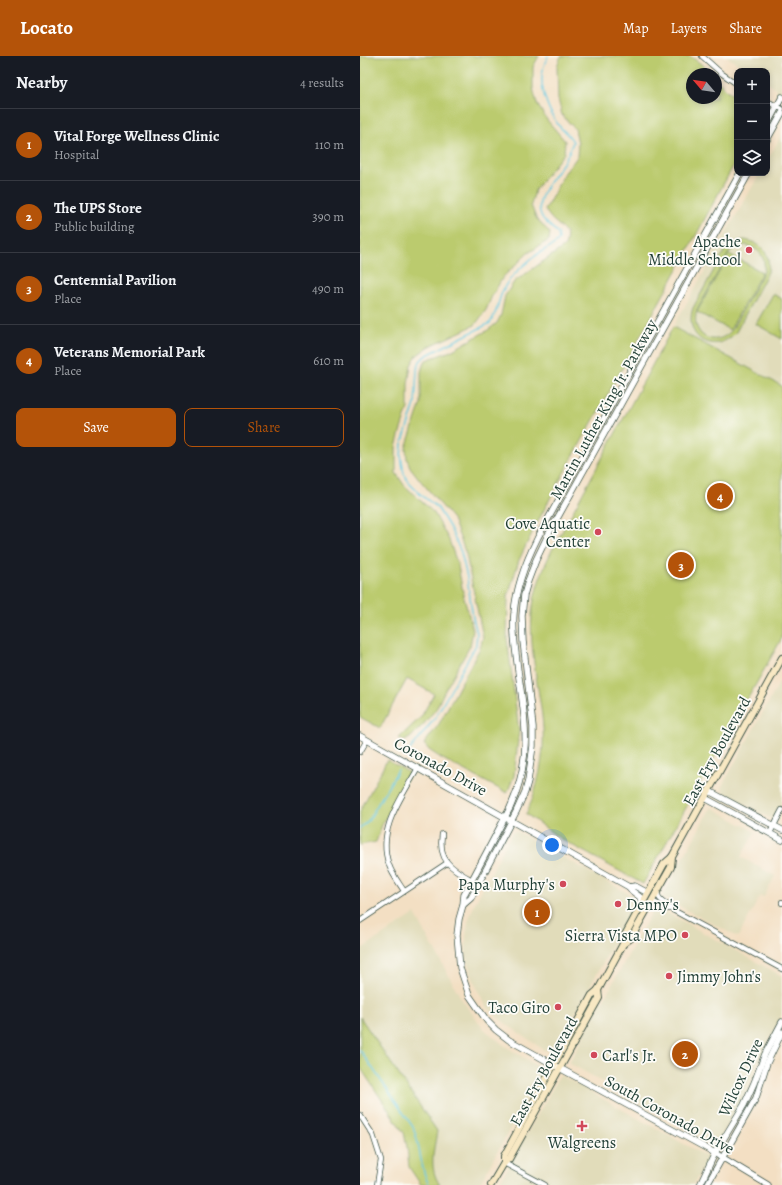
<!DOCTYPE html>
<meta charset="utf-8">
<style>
body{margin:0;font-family:Alegreya,serif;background:#242831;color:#f1f3f6}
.controls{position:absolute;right:12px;top:12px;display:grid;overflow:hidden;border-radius:8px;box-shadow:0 2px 6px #0003}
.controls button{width:36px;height:36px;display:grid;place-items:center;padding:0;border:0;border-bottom:1px solid #363941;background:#171b24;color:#f1f3f6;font:20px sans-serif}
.compass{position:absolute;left:326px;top:12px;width:36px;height:36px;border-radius:50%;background:#171b24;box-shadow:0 2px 6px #0003;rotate:299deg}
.you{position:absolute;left:192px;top:789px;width:14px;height:14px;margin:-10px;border:3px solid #fff;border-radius:50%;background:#1a73e8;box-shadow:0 0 0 6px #1a73e833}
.badge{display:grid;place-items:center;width:26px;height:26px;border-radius:50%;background:#b45309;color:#fff;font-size:13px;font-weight:700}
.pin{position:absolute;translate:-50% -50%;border:2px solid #fff;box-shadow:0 1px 4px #0006}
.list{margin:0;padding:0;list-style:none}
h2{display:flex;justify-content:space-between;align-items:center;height:52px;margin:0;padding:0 16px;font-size:17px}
h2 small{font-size:13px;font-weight:400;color:#9ea1a6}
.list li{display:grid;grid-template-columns:26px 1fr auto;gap:12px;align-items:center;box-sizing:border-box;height:72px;padding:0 16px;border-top:1px solid #363941}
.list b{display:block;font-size:15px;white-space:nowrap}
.list p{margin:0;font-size:13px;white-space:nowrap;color:#9ea1a6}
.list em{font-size:13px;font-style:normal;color:#9ea1a6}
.actions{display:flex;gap:8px;padding:12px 16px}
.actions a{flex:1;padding:9px 0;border:1px solid #b45309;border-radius:8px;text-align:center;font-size:14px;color:#b45309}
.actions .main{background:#b45309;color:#fff}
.icon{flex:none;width:22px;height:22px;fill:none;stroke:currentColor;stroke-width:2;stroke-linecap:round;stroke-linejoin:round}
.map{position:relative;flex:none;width:422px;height:1129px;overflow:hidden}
header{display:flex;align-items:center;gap:24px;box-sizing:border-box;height:56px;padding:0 20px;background:#b45309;color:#fff}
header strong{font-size:19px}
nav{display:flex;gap:22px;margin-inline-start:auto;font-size:14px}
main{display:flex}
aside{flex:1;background:#171b24}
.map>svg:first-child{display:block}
.built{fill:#e1dcba}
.green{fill:#bbcb6e;stroke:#6d8451;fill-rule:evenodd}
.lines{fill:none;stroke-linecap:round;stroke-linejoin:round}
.stream{stroke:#60c6dd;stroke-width:1.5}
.minor-casing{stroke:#3f5549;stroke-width:6}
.tertiary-casing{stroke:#3f5549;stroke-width:7}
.secondary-casing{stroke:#3f5549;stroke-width:8}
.minor{stroke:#fff;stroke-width:4.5}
.tertiary{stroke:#fff;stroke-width:5.5}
.secondary{stroke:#f8e8c3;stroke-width:6}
.poi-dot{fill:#d1495b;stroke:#fdfcf7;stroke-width:1.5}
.labels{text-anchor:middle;stroke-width:3.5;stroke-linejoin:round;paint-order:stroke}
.poi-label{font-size:16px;fill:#1f3d34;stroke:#fdfcf7;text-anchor:end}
.street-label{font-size:16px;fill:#1f3d34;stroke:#fdfcf7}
</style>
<header>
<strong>Locato</strong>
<nav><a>Map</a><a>Layers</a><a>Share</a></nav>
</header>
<main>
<aside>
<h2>Nearby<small>4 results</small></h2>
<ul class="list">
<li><span class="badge">1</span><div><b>Vital Forge Wellness Clinic</b><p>Hospital</p></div><em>110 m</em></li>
<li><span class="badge">2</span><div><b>The UPS Store</b><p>Public building</p></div><em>390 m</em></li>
<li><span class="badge">3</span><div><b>Centennial Pavilion</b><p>Place</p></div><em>490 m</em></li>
<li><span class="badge">4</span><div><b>Veterans Memorial Park</b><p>Place</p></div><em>610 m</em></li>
</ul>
<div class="actions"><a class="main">Save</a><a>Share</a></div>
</aside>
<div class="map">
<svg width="422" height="1129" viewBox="0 0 422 1129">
<rect width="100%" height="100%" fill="#fdfcf7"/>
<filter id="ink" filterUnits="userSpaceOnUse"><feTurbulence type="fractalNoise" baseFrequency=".025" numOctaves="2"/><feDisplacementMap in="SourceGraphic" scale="8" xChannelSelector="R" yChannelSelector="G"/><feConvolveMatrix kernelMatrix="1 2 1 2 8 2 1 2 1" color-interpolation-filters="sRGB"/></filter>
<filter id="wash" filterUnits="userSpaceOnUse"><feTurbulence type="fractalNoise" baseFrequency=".012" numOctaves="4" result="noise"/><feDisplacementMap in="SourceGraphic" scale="16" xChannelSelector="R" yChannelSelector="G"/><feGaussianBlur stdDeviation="0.9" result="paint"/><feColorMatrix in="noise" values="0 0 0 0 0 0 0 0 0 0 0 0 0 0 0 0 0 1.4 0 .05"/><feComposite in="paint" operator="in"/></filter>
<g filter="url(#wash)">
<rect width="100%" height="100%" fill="#f3dfc3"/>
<!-- built -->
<g class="built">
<path d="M366,0h56v41l-5,10 -1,-18 -9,-6v-12h-18z"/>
<path d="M422,78v252l-109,-59 87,-154h7v-12z"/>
<path d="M422,622v124l-10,17 -49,-27 -1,-6z"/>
<path d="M351,751l44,25 -14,25 34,19 -11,21 -4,-1 -22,41 -76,-40z"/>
<path d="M156,775l122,68 -83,151 -6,1 -5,-1 -35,-24 -9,-7 -14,-13 -12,-24 -8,-26v-20l2,-14 6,-17 38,-72z"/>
<path d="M295,850l127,70v38l-26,53 -12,30 -28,48 -147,-82z"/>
<path d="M55,858l47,86 22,29 21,17 32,20 1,4 1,6 -60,109h-39l-5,-7 -3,-12 1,-13 4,-22 -77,-114v-67z"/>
<path d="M200,1019l149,83 -16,27h-195z"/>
</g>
<!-- green -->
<g class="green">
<path d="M0,0h179l-6,11v21l4,16 10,16 18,21 -1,12 -29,37 -4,15 5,13 14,15 -1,7 -21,13 -25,24 -11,19 -6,14 -11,15 -45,21 -13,9 -6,10 -3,19v24l-8,24 -4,15v26l8,12 30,28 15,27 9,26 6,32 9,32 -3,16 -26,46 -8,17 -14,17 -11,11 -6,4 -6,-3 22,-21 13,-23 -27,-15 -27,49 -20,-11z"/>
<path d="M201,0h129l14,10 8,8h-20v24h24v-19l10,11 11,6v63l-57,106 -125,224 -22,42 -14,29 -11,36 -1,42 12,93 -5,45 -7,17 -66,-35 -12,-8 -5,-6 15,-20 41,-76 3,-11 -17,-83 -13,-35 -33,-39 -10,-13 -3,-8 -1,-11 15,-45v-31l2,-7 3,-5 25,-9 37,-21 9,-7 4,-8 4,-19 9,-14 51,-36c4,-15 1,-14 -10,-24 -4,-3 -7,-8 -10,-12l19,-36 13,-17 1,-14 -3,-14 -13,-14 -4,-16 -1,-33z"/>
<path d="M385,184c17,3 26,14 23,32l-32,60c-21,24 -53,7 -43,-24l32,-58c6,-6 11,-9 20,-10zM384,189c15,2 22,12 20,26l-32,59c-17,20 -43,5 -35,-20l31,-56c5,-6 9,-8 16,-9z"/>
<path d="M369,198l33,18 -32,58 -33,-18z"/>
<path d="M413,238l9,5v40l-26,-15z"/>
<path d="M313,271l109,59v252l-139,246 -82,-45 -35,-25c14,-30 20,-65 16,-98 -4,-33 -13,-68 -10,-102 2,-23 10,-43 20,-64z"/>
<path d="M27,704l23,13 -28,52 -6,17 -16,3v-34z"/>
<path d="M0,961l77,114c-3,19 -9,37 3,54h-19l-12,-18 -2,-20 -3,-14 -44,-66z"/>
</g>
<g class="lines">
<!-- stream -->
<g class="stream">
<path d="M49,695l26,-33 41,-73 1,-12 -4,-15 -6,-41 -6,-25 -11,-24 -13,-21 -16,-12 -12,-12 -5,-9 -3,-18 1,-12 13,-40 2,-35 3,-8 5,-5 65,-33c9,-12 8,-28 17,-40 8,-11 23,-24 34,-31 7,-5 13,-6 18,-12l-1,-7c-6,-6 -14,-10 -17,-18 -7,-17 11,-35 19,-48 6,-7 10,-16 13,-25 -3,-7 -9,-10 -14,-16 -9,-12 -18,-33 -17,-49 0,-7 3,-15 6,-21"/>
<path d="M0,772l8,-7 30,-51"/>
<path d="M0,994l53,77c8,19 6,39 16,58"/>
</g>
</g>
</g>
<g filter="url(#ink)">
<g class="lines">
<!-- minor casing -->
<g class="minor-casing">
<g id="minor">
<path d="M342,0l19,17 16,11"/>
<path d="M407,45l15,8"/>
<path d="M0,696l7,-12"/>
<path d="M410,777l12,-23"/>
<path d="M82,778c-4,26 8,34 30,46"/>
<path d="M44,835c-5,-8 -12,-17 -15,-26 -13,-35 13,-68 29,-97"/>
<path d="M297,836c2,11 10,9 14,17"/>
<path d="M292,845l15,8h4l111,60"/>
<path d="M422,847v-1"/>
<path d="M0,865l87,-58"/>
<path d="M0,1059l13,20 8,25 -4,25"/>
<path d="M144,1107l41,22"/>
</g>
</g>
<!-- tertiary casing -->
<g class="tertiary-casing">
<g id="tertiary">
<path d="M407,69l15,-28"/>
<path d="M407,84l15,-27"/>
<path d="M380,117l-202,364c-12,24 -22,49 -24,76 -2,19 2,38 4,58 8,51 14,88 -8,137l-46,87 -1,10 -4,14 -2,16 3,33 9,27 18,26 9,9 13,10 45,25 161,88 53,32"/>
<path d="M0,680l269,151 6,-1 13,7"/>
<path d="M349,735l73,39"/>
<path d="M345,742l77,42"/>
<path d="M269,831l3,4 8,6 1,8"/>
<path d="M103,849l8,-7 45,-86 9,-20 3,-11 5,-35v-19l-10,-86 -1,-25 2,-21 4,-14 8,-21 12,-25 201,-362"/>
<path d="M340,1129l15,-32 29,-48 10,-22 11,-29 17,-32"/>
<path d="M347,1129l49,-87 11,-35 15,-31"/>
</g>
</g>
<!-- secondary casing -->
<g class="secondary-casing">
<g id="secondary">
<path d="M263,888l8,-6 40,-71 1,-10"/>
<path d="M144,1107v-7l88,-161 6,-5 25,-46 2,-9 39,-71 8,-7 110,-199"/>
<path d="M131,1129l13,-22 5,-4 90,-161 -1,-8"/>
</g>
</g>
<!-- minor -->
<use href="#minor" class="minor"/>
<!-- tertiary -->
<use href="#tertiary" class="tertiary"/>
<!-- secondary -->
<use href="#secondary" class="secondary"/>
</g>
</g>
<!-- markers -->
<g class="poi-dot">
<circle cx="389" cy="194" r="4"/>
<circle cx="238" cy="476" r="4"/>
<circle cx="203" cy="828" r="4"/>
<circle cx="258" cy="848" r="4"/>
<circle cx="325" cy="879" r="4"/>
<circle cx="309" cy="920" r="4"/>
<circle cx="198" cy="951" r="4"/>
<circle cx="234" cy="999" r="4"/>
<path d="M220 1064h4v4h4v4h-4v4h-4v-4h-4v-4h4z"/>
</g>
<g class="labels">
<!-- poi labels -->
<g class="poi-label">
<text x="381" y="191">Apache<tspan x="381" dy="18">Middle School</tspan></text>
<text x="230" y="473">Cove Aquatic<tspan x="230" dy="18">Center</tspan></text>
<text x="195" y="834">Papa Murphy's</text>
<text x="266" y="854" text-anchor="start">Denny's</text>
<text x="317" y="885">Sierra Vista MPO</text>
<text x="317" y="926" text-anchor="start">Jimmy John's</text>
<text x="190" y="957">Taco Giro</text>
<text x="242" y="1005" text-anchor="start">Carl's Jr.</text>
<text x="222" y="1092" text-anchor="middle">Walgreens</text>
</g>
<!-- street labels -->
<g class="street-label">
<text transform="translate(243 353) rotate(-61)" y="6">Martin Luther King Jr. Parkway</text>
<text transform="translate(356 695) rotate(-61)" y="6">East Fry Boulevard</text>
<text transform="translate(81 710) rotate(29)" y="6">Coronado Drive</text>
<text transform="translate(183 1015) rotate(-61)" y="6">East Fry Boulevard</text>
<text transform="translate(380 1021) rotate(-65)" y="6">Wilcox Drive</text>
<text transform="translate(310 1058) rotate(29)" y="6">South Coronado Drive</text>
</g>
</g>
</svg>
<div class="controls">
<button>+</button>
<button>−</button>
<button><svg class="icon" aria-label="layers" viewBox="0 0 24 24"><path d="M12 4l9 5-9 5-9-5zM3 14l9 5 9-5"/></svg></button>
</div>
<svg class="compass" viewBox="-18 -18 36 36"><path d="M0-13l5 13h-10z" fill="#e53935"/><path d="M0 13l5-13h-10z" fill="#9ea1a6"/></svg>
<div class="you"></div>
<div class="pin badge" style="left:177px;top:856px">1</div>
<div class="pin badge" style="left:325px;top:998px">2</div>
<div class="pin badge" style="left:321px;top:509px">3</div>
<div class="pin badge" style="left:360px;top:440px">4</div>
</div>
</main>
